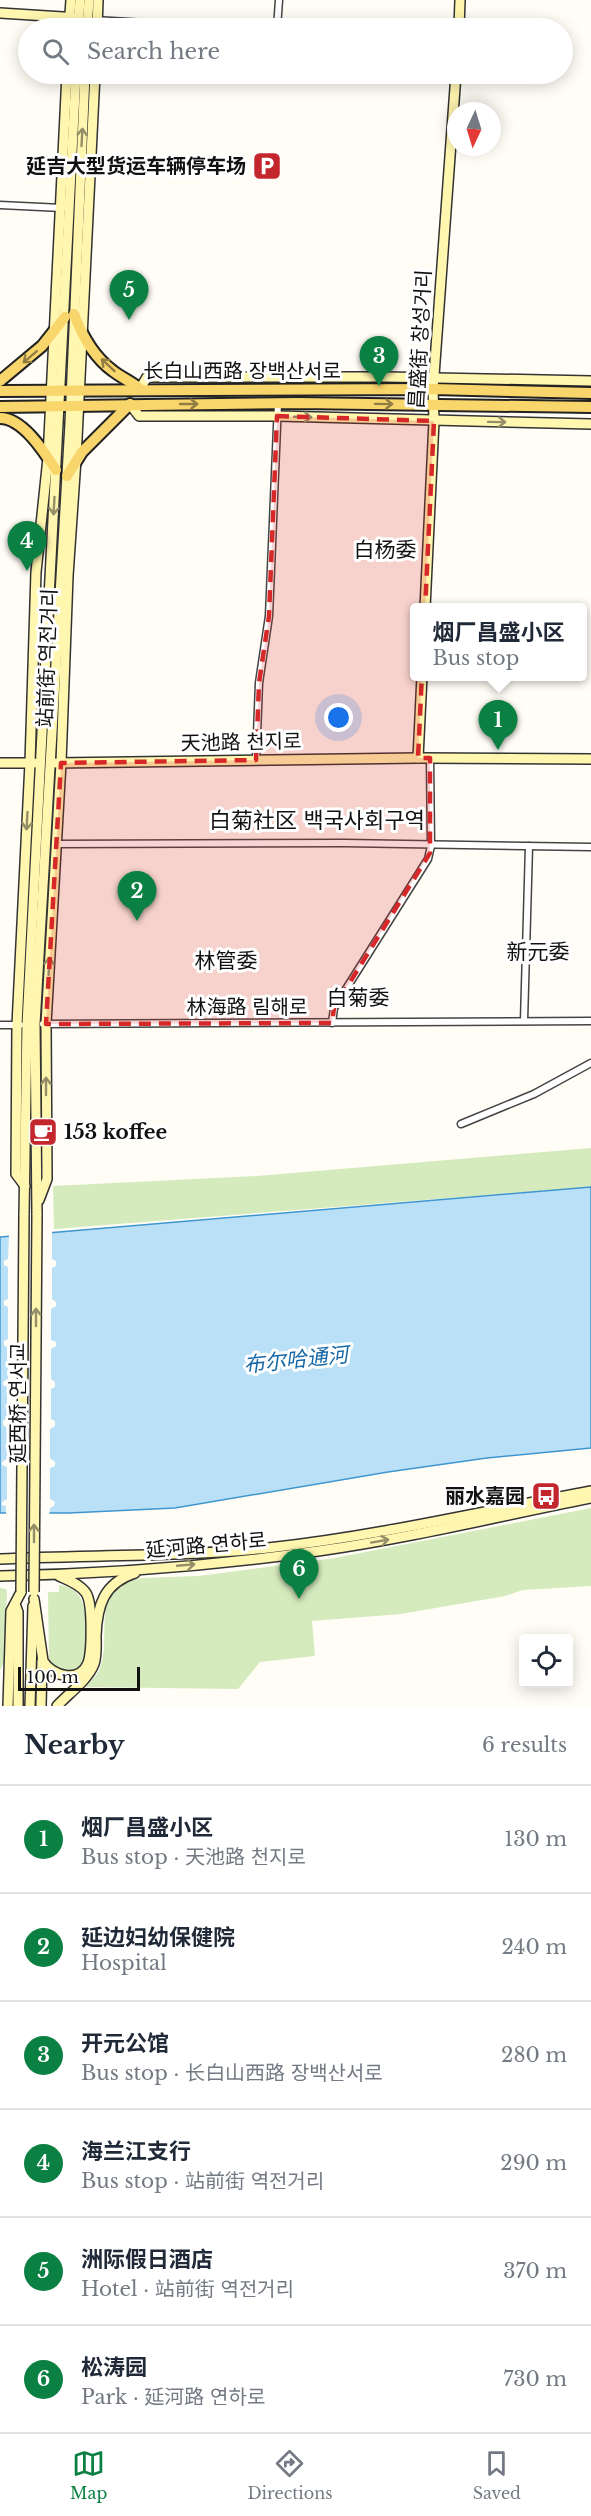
<!DOCTYPE html>
<meta charset="utf-8">
<style>
body{margin:0;font-family:"Libre Baskerville","Noto Sans SC","Noto Sans KR",serif;background:#f6f6f7;color:#1f2937}
.controls{position:absolute;right:18px;bottom:18px;display:grid;overflow:hidden;border-radius:6px;box-shadow:0 3px 15px #0003}
.controls button{width:54px;height:54px;display:grid;place-items:center;padding:0;border:0;border-bottom:2px solid #e0e1e3;background:#fff;color:#1f2937;font:30px sans-serif}
.compass{position:absolute;left:447px;top:102px;width:54px;height:54px;border-radius:50%;background:#fff;box-shadow:0 3px 15px #0003;rotate:184deg}
.scale{position:absolute;left:18px;bottom:15px;width:122px;box-sizing:border-box;padding-left:6px;border:3px solid #111;border-top:0;font-size:16px;line-height:21px;white-space:nowrap;color:#111;-webkit-text-stroke:4px #fff;paint-order:stroke}
.you{position:absolute;left:339px;top:718px;width:21px;height:21px;margin:-15px;border:4px solid #fff;border-radius:50%;background:#1a73e8;box-shadow:0 0 0 9px #1a73e833}
.badge{display:grid;place-items:center;width:39px;height:39px;border-radius:50%;background:#0b8043;color:#fff;font-size:20px;font-weight:700}
.pin{position:absolute;translate:-50% -50px;filter:drop-shadow(0 2px 3px #0008)}
.pin::after{content:'';position:absolute;top:32px;width:21px;height:18px;background:inherit;clip-path:polygon(0 0,100% 0,50% 100%)}
.popup{position:absolute;left:410px;top:603px;width:177px;height:78px;box-sizing:border-box;display:grid;place-content:center;border-radius:6px;background:#fff;filter:drop-shadow(0 2px 4px #0005);font-size:20px;white-space:nowrap;color:#747a83}
.popup b{font-size:22px;color:#1f2937}
.popup::after{content:'';position:absolute;left:50%;top:100%;margin-left:-12px;border:12px solid transparent;border-top-color:#fff}
.list{margin:0;padding:0;list-style:none}
h2{display:flex;justify-content:space-between;align-items:center;height:78px;margin:0;padding:0 24px;font-size:26px}
h2 small{font-size:20px;font-weight:400;color:#747a83}
.list li{display:grid;grid-template-columns:39px 1fr auto;gap:18px;align-items:center;box-sizing:border-box;height:108px;padding:0 24px;border-top:2px solid #e0e1e3}
.list b{display:block;font-size:22px;white-space:nowrap}
.list p{margin:0;font-size:20px;white-space:nowrap;color:#747a83}
.list em{font-size:20px;font-style:normal;color:#747a83}
.icon{flex:none;width:33px;height:33px;fill:none;stroke:currentColor;stroke-width:2;stroke-linecap:round;stroke-linejoin:round}
.map{position:relative;flex:none;width:591px;height:1706px;overflow:hidden}
.search{position:absolute;background:#fff;box-shadow:0 3px 15px #0003;left:18px;right:18px;top:18px;height:66px;display:flex;align-items:center;gap:15px;box-sizing:border-box;padding:0 21px;border-radius:33px;color:#747a83;font-size:22px}
.sheet{height:726px;background:#fff}
nav{display:flex;justify-content:space-around;align-items:center;box-sizing:border-box;height:84px;border-top:2px solid #e0e1e3;background:#fff;font-size:16px;color:#747a83}
nav a{display:grid;justify-items:center;gap:3px}
nav .on{color:#0b8043}
.map>svg:first-child{display:block}
.green{fill:#d5ebbd}
.water{fill:#b9e0f7;stroke:#3f96cf;stroke-width:1.5}
.pier{fill:#fffdf5}
.lines{fill:none;stroke-linecap:round;stroke-linejoin:round}
.street-casing{stroke:#444;stroke-width:9}
.secondary-casing{stroke:#333;stroke-width:12}
.primary-casing{stroke:#222;stroke-width:14}
.street{stroke:#fff;stroke-width:6}
.secondary{stroke:#fff6b0;stroke-width:9}
.primary{stroke:#f9d66b;stroke-width:10}
.secondary-bridge-casing{stroke:#333;stroke-width:12;stroke-linecap:butt}
.secondary-bridge{stroke:#fff6b0;stroke-width:9}
.oneway{stroke:#948f68}
.oneway2{stroke:#917d42}
.marked{fill:#d62828;fill-opacity:0.2;stroke:#d62828;stroke-width:4.5;stroke-dasharray:12 8;stroke-linejoin:round}
.labels{text-anchor:middle;stroke-width:6;stroke-linejoin:round;paint-order:stroke}
.poi-label{font-size:20px;font-weight:bold;fill:#111;stroke:#fff;text-anchor:end}
.street-label{font-size:20px;fill:#111;stroke:#fff}
.neighbourhood-label{font-size:21px;fill:#111;stroke:#fff}
.water-label{font-size:21px;font-style:italic;fill:#1768a6;stroke:#fff}
.quarter-label{font-size:22px;fill:#111;stroke:#fff}
</style>
<div class="map">
<svg width="591" height="1706" viewBox="0 0 591 1706">
<rect width="100%" height="100%" fill="#fffdf5"/>
<!-- green -->
<g class="green">
<path d="M591,1148v39l-537,42 -1,-43 204,-10z"/>
<path d="M591,1508v78l-68,4 -18,6 -104,18 -89,7 3,35 -55,6 -22,27 -153,-2c5,-6 12,-11 15,-19 13,-33 -13,-80 42,-90l56,-2 137,-18z"/>
<path d="M59,1585c27,3 26,27 27,48 0,9 2,19 -3,28 -7,16 -25,13 -34,0l-1,-69h11z"/>
<path d="M0,1588l6,1 1,3 -3,71 -4,7z"/>
</g>
<!-- water -->
<path class="water" d="M591,1187v261l-104,10 -99,14 -213,36 -106,5h-69v-276z"/>
<!-- pier -->
<path class="pier" d="M52,1230v29l4,2v5l-4,2v31l4,3v4l-5,3v31l5,2v4l-5,3v30l4,3v5l-4,2v30l4,2v5l-5,3v29l5,4v4l-5,2v31l5,3 -1,4 -4,2 -1,8h-43v-10l-4,-1v-3l5,-3v-32l-5,-2v-3l5,-3v-31l-4,-3v-4l4,-2v-32l-4,-2v-3l5,-3v-32l-4,-1v-5l4,-2v-32l-4,-2v-4l4,-2v-32l-4,-2v-4l4,-2 1,-25z"/>
<g class="lines">
<!-- street casing -->
<g class="street-casing">
<g id="street">
<path d="M94,20l140,8"/>
<path d="M277,28l2,-28"/>
<path d="M0,205l62,3"/>
<path d="M256,760l3,-77 10,-67 9,-213"/>
<path d="M56,844l288,-1 247,4"/>
<path d="M524,1021l5,-175"/>
<path d="M332,1023l2,-15 94,-149 3,-13 -1,-88"/>
<path d="M43,1024l548,-3"/>
<path d="M0,1025h20"/>
<path d="M461,1124l73,-30 57,-31"/>
</g>
</g>
<!-- secondary casing -->
<g class="secondary-casing">
<g id="secondary">
<path d="M0,13l79,5"/>
<path d="M69,28l2,-28"/>
<path d="M78,28l2,-28"/>
<path d="M87,28l2,-28"/>
<path d="M97,28l1,-28"/>
<path d="M459,28l1,-28"/>
<path d="M140,389l7,-12h240l204,4"/>
<path d="M130,404l9,12h138l314,8"/>
<path d="M425,608l9,-187 -1,-32 23,-315"/>
<path d="M418,758l4,-82"/>
<path d="M0,763h34"/>
<path d="M56,763l362,-5 173,1"/>
<path d="M25,1186l-9,-12 1,-149 13,-262 6,-191 12,-114 19,-384"/>
<path d="M39,1200l8,-21 -1,-155 15,-261 7,-187 8,-117 19,-385"/>
<path d="M24,1215l3,-191 49,-950"/>
<path d="M37,1215l-2,-191 35,-601 15,-349"/>
<path d="M0,1559c90,-4 179,-2 268,-11 109,-12 216,-37 323,-57"/>
<path d="M0,1576c106,-2 213,-10 318,-25 92,-13 182,-35 273,-53"/>
<path d="M34,1599l9,62c9,15 36,23 45,2 4,-12 5,-59 -2,-70 -6,-9 -18,-13 -27,-17"/>
<path d="M15,1604l3,8v94"/>
<path d="M8,1706l3,-95 10,-19"/>
<path d="M30,1706l3,-100"/>
<path d="M41,1706l1,-45"/>
<path d="M57,1706c11,-12 31,-26 37,-42 3,-9 2,-19 2,-28 1,-31 8,-53 39,-63"/>
</g>
</g>
<!-- primary casing -->
<g class="primary-casing">
<g id="primary">
<path d="M74,314c8,22 20,43 39,57 9,7 19,11 27,18"/>
<path d="M0,381l42,-35 23,-29"/>
<path d="M0,391l433,-2 158,4"/>
<path d="M0,407l298,-4 293,4"/>
<path d="M0,418c23,0 45,35 56,52"/>
<path d="M67,476l15,-24 48,-48"/>
</g>
</g>
<!-- street -->
<use href="#street" class="street"/>
<!-- secondary -->
<use href="#secondary" class="secondary"/>
<!-- primary -->
<use href="#primary" class="primary"/>
<!-- secondary-bridge casing -->
<g class="secondary-bridge-casing">
<g id="secondary-bridge">
<path d="M21,1592l3,-377"/>
<path d="M34,1592l3,-377"/>
</g>
</g>
<!-- secondary-bridge -->
<use href="#secondary-bridge" class="secondary-bridge"/>
</g>
<!-- one-way arrows -->
<defs><path id="oneway-shaft" d="M-6 0H5M1.5-3L5.5 0L1.5 3" fill="none" stroke-width="1.6" stroke-linecap="round" stroke-linejoin="round" transform="scale(1.5)"/></defs>
<g class="oneway">
<use href="#oneway-shaft" transform="translate(82 137) rotate(-87)"/>
<use href="#oneway-shaft" transform="translate(303 417) rotate(2)"/>
<use href="#oneway-shaft" transform="translate(497 422) rotate(1)"/>
<use href="#oneway-shaft" transform="translate(54 506) rotate(93)"/>
<use href="#oneway-shaft" transform="translate(27 821) rotate(93)"/>
<use href="#oneway-shaft" transform="translate(49 966) rotate(-87)"/>
<use href="#oneway-shaft" transform="translate(46 1086) rotate(-90)"/>
<use href="#oneway-shaft" transform="translate(36 1317) rotate(-90)"/>
<use href="#oneway-shaft" transform="translate(34 1533) rotate(-90)"/>
<use href="#oneway-shaft" transform="translate(380 1541) rotate(-10)"/>
<use href="#oneway-shaft" transform="translate(186 1565) rotate(-5)"/>
</g>
<g class="oneway2">
<use href="#oneway-shaft" transform="translate(30 357) rotate(139)"/>
<use href="#oneway-shaft" transform="translate(108 365) rotate(-137)"/>
<use href="#oneway-shaft" transform="translate(189 404)"/>
<use href="#oneway-shaft" transform="translate(384 404) rotate(1)"/>
</g>
<!-- marked area -->
<path class="marked" d="M277,416l157,5 -16,337h12v95l-96,155 -2,15 -286,1 15,-261 195,-3 3,-77 10,-67z"/>
<!-- icons -->
<defs>
<g id="parking-square" transform="scale(1.5)"><rect x="-9" y="-9" width="18" height="18" rx="4" fill="#c4262e" stroke="#fff"/><path d="M-3.5-5.5H1a3.5 3.5 0 0 1 0 7H-1V5.5H-3.5ZM-1-3.4V-.6H.8a1.4 1.4 0 0 0 0-2.8Z" fill="#fff"/></g>
<g id="cafe-square" transform="scale(1.5)"><rect x="-9" y="-9" width="18" height="18" rx="4" fill="#c4262e" stroke="#fff"/><path d="M-5.5-4.5H6V0H3Q3 3.5 0 3.5H-2.5Q-5.5 3.5-5.5 0ZM3-3.2v2h1.7v-2ZM-6 4.5H4V6H-6Z" fill="#fff"/></g>
<g id="bus-square" transform="scale(1.5)"><rect x="-9" y="-9" width="18" height="18" rx="4" fill="#c4262e" stroke="#fff"/><path d="M-5-6H5V4H4V6H2V4H-2V6H-4V4H-5ZM-3.5-4V0h7V-4ZM-3.5 1.2v1.5H-2V1.2ZM2 1.2v1.5H3.5V1.2Z" fill="#fff"/></g>
</defs>
<g fill-rule="evenodd">
<use href="#parking-square" x="267" y="166"/>
<use href="#cafe-square" x="43" y="1132"/>
<use href="#bus-square" x="546" y="1496"/>
</g>
<g class="labels">
<!-- poi labels -->
<g class="poi-label">
<text x="246" y="173">延吉大型货运车辆停车场</text>
<text x="64" y="1139" text-anchor="start">153 koffee</text>
<text x="525" y="1503">丽水嘉园</text>
</g>
<!-- street labels -->
<g class="street-label">
<text transform="translate(420 339) rotate(-87)" y="7">昌盛街 창성거리</text>
<text x="242" y="378">长白山西路 장백산서로</text>
<text transform="translate(47 658) rotate(-88)" y="7">站前街 역전거리</text>
<text transform="translate(241 742) rotate(-1)" y="7">天池路 천지로</text>
<text x="247" y="1014">林海路 림해로</text>
<text transform="translate(18 1403) rotate(-90)" y="7">延西桥 연서교</text>
<text transform="translate(206 1545) rotate(-5)" y="7">延河路 연하로</text>
</g>
<!-- neighbourhood labels -->
<g class="neighbourhood-label">
<text x="385" y="557">白杨委</text>
<text x="538" y="959">新元委</text>
<text x="226" y="968">林管委</text>
<text x="358" y="1005">白菊委</text>
</g>
<!-- water labels -->
<g class="water-label">
<text transform="translate(296 1360) rotate(-6)" y="7">布尔哈通河</text>
</g>
<!-- quarter labels -->
<g class="quarter-label">
<text x="317" y="828">白菊社区 백국사회구역</text>
</g>
</g>
</svg>
<div class="controls">
<button><svg class="icon" aria-label="locate" viewBox="0 0 24 24"><circle cx="12" cy="12" r="6"/><path d="M12 2v4M12 18v4M2 12h4M18 12h4"/></svg></button>
</div>
<svg class="compass" viewBox="-18 -18 36 36"><path d="M0-13l5 13h-10z" fill="#e53935"/><path d="M0 13l5-13h-10z" fill="#747a83"/></svg>
<div class="scale">100 m</div>
<div class="you"></div>
<div class="pin badge" style="left:498px;top:750px">1</div>
<div class="popup"><b>烟厂昌盛小区</b>Bus stop</div>
<div class="pin badge" style="left:137px;top:921px">2</div>
<div class="pin badge" style="left:379px;top:386px">3</div>
<div class="pin badge" style="left:27px;top:571px">4</div>
<div class="pin badge" style="left:129px;top:320px">5</div>
<div class="pin badge" style="left:299px;top:1599px">6</div>
<div class="search"><svg class="icon" aria-label="search" viewBox="0 0 24 24"><circle cx="10" cy="10" r="6"/><path d="M15 15l6 6"/></svg>Search here</div>
</div>
<section class="sheet">
<h2>Nearby<small>6 results</small></h2>
<ul class="list">
<li><span class="badge">1</span><div><b>烟厂昌盛小区</b><p>Bus stop · 天池路 천지로</p></div><em>130 m</em></li>
<li><span class="badge">2</span><div><b>延边妇幼保健院</b><p>Hospital</p></div><em>240 m</em></li>
<li><span class="badge">3</span><div><b>开元公馆</b><p>Bus stop · 长白山西路 장백산서로</p></div><em>280 m</em></li>
<li><span class="badge">4</span><div><b>海兰江支行</b><p>Bus stop · 站前街 역전거리</p></div><em>290 m</em></li>
<li><span class="badge">5</span><div><b>洲际假日酒店</b><p>Hotel · 站前街 역전거리</p></div><em>370 m</em></li>
<li><span class="badge">6</span><div><b>松涛园</b><p>Park · 延河路 연하로</p></div><em>730 m</em></li>
</ul>
</section>
<nav>
<a class="on"><svg class="icon" aria-label="map" viewBox="0 0 24 24"><path d="M3 6l6-2 6 2 6-2v14l-6 2-6-2-6 2zM9 4v14M15 6v14"/></svg>Map</a>
<a><svg class="icon" aria-label="directions" viewBox="0 0 24 24"><path d="M12 3l9 9-9 9-9-9zM9 14v-3h6M13 9l2 2-2 2"/></svg>Directions</a>
<a><svg class="icon" aria-label="saved" viewBox="0 0 24 24"><path d="M7 4h10v16l-5-4-5 4z"/></svg>Saved</a>
</nav>
